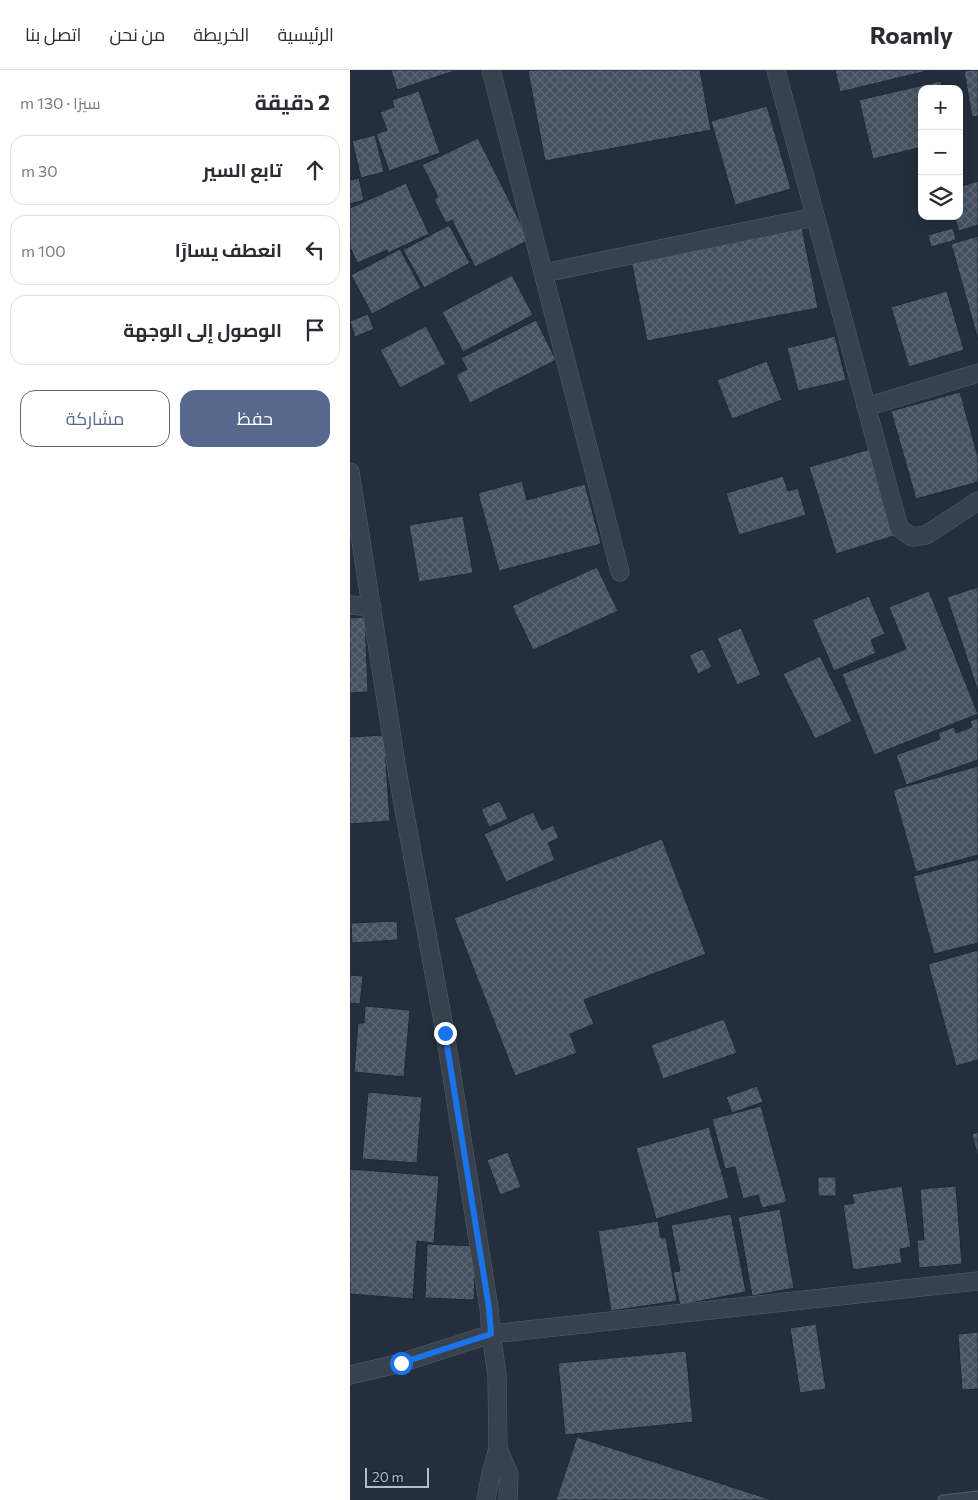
<!DOCTYPE html>
<html lang="ar">
<meta charset="utf-8">
<style>
body{margin:0;font-family:Commissioner,Cairo,sans-serif;background:#f2f2f3;color:#2b2b33;direction:rtl}
.controls{position:absolute;right:15px;top:15px;display:grid;overflow:hidden;border-radius:10px;box-shadow:0 2px 12px #0003}
.controls button{width:45px;height:45px;display:grid;place-items:center;padding:0;border:0;border-bottom:1px solid #e1e1e2;background:#fff;color:#2b2b33;font:25px sans-serif}
.scale{position:absolute;left:15px;bottom:12px;width:64px;box-sizing:border-box;padding-left:5px;border:2px solid #b4bcc9;border-top:0;font-size:14px;line-height:18px;white-space:nowrap;color:#b4bcc9;-webkit-text-stroke:4px #1d2633;paint-order:stroke}
.stop{position:absolute;width:15px;height:15px;margin:-11px;border:4px solid #1a73e8;border-radius:50%;background:#fff}
.stop.end{background:#1a73e8;border-color:#fff;box-shadow:0 1px 5px #0008}
.list{margin:0;padding:0;list-style:none}
h2{display:flex;justify-content:space-between;align-items:center;height:65px;margin:0;padding:0 20px;font-size:21px}
h2 small{font-size:16px;font-weight:400;color:#7c7c81}
.list li{display:grid;grid-template-columns:32px 1fr auto;gap:15px;align-items:center;box-sizing:border-box;height:70px;margin:0 10px 10px;padding:0 10px;border:1px solid #e1e1e2;border-radius:15px}
.list b{display:block;font-size:19px;white-space:nowrap}
.list em{font-size:16px;font-style:normal;color:#7c7c81}
.actions{display:flex;gap:10px;padding:15px 20px}
.actions a{flex:1;padding:11px 0;border:1px solid #56698c;border-radius:15px;text-align:center;font-size:18px;color:#56698c}
.actions .main{background:#56698c;color:#fff}
.icon{flex:none;width:28px;height:28px;fill:none;stroke:currentColor;stroke-width:2;stroke-linecap:round;stroke-linejoin:round}
.map{position:relative;flex:none;width:628px;height:1430px;overflow:hidden;direction:ltr}
header{display:flex;align-items:center;gap:30px;box-sizing:border-box;height:70px;padding:0 25px;background:#fff;border-bottom:1px solid #e1e1e2}
header strong{font-size:24px}
nav{display:flex;gap:28px;margin-inline-start:auto;font-size:18px}
main{display:flex}
aside{flex:1;background:#fff}
.map>svg:first-child{display:block}
.building{fill:url(#building-cross-hatch);stroke:#1f2835}
.lines{fill:none;stroke-linecap:round;stroke-linejoin:round}
.service-casing{stroke:#565f6c;stroke-width:11}
.minor-casing{stroke:#565f6c;stroke-width:19}
.service{stroke:#38414e;stroke-width:9}
.minor{stroke:#38414e;stroke-width:18}
.route{stroke:#1a73e8;stroke-width:6}
</style>
<header>
<strong>Roamly</strong>
<nav><a>الرئيسية</a><a>الخريطة</a><a>من نحن</a><a>اتصل بنا</a></nav>
</header>
<main>
<div class="map">
<svg width="628" height="1430" viewBox="0 0 628 1430">
<defs>
<pattern id="building-cross-hatch" width="8" height="8" patternUnits="userSpaceOnUse" patternTransform="scale(1.25)"><rect width="8" height="8" fill="#455162"/><path d="M0 0l8 8M0 8l8-8" fill="none" stroke="#5d6877"/></pattern>
</defs>
<rect width="100%" height="100%" fill="#242f3e"/>
<!-- building -->
<g class="building">
<path d="M41,0h66l-60,20z"/>
<path d="M182,0h168l11,60 -166,31 -17,-90z"/>
<path d="M485,0h96l-91,22z"/>
<path d="M622,0h6v46l-6,1 -8,-46z"/>
<path d="M591,11l2,8h-21v58l-49,12 -14,-59z"/>
<path d="M69,21l21,62 -51,18 -13,-37 11,-4 -7,-18 14,-5 -2,-7z"/>
<path d="M417,36l24,83 -56,16 -24,-84z"/>
<path d="M25,65l9,37 -23,6 -9,-37z"/>
<path d="M128,68l51,102 -54,27 -23,-47 -6,3 -12,-24 4,-2 -16,-32z"/>
<path d="M9,108l5,22 -14,4v-24z"/>
<path d="M628,111v44l-19,6 -5,-15h5v-29z"/>
<path d="M56,113l23,51 -41,19 -1,-3 -30,13 -7,-16v-39z"/>
<path d="M99,155l21,38 -46,25 -21,-38z"/>
<path d="M452,158l16,80 -171,33 -16,-81z"/>
<path d="M603,158l3,12 -25,7 -3,-12z"/>
<path d="M628,166v104l-27,-96z"/>
<path d="M50,179l21,39 -49,26 -21,-39z"/>
<path d="M162,205l21,40 -70,37 -21,-40z"/>
<path d="M597,221l17,59 -55,17 -18,-60z"/>
<path d="M18,244l6,15 -19,8 -5,-16z"/>
<path d="M186,250l20,40 -86,43 -14,-28 11,-6 -6,-11z"/>
<path d="M76,256l20,38 -46,24 -20,-38z"/>
<path d="M485,266l11,44 -48,11 -11,-43z"/>
<path d="M417,291l15,39 -50,19 -15,-39z"/>
<path d="M610,322l18,65v25l-62,17 -25,-88z"/>
<path d="M523,378l27,86 -64,20 -27,-87z"/>
<path d="M433,406l5,15 10,-3 8,27 -67,20 -13,-42z"/>
<path d="M172,411l5,19 58,-16 16,60 -102,27 -21,-78z"/>
<path d="M113,446l10,57 -54,9 -10,-57z"/>
<path d="M247,497l21,44 -85,39 -21,-44z"/>
<path d="M628,517v105l-31,-95z"/>
<path d="M579,521l49,123 -104,41 -32,-81 64,-25 -17,-42z"/>
<path d="M519,526l16,38 -14,6 5,13 -42,18 -22,-51z"/>
<path d="M15,547l3,75 -18,1v-75z"/>
<path d="M391,558l20,47 -24,10 -20,-47z"/>
<path d="M353,579l9,18 -14,7 -9,-19z"/>
<path d="M470,586l32,65 -37,18 -32,-65z"/>
<path d="M628,648v42l-72,25 -10,-30 44,-16 -2,-6 16,-6 2,6 16,-6 -2,-6z"/>
<path d="M34,665l6,86 -40,3v-87z"/>
<path d="M628,696v89l-62,17 -23,-82z"/>
<path d="M150,731l8,18 -19,8 -8,-18z"/>
<path d="M183,742l9,18 11,-5 6,13 -11,5 7,17 -49,22 -22,-48z"/>
<path d="M312,769l44,115 -122,46 10,24 -24,10 7,19 -62,23 -61,-158z"/>
<path d="M628,789v84l-44,11 -21,-78z"/>
<path d="M47,851l1,19 -46,3 -1,-20z"/>
<path d="M628,880v110l-22,6 -28,-102z"/>
<path d="M0,905l13,1 -3,28 -10,-1z"/>
<path d="M15,936l45,4 -6,67 -50,-5 4,-49h6z"/>
<path d="M374,949l13,34 -74,26 -12,-34z"/>
<path d="M407,1016l6,16 -31,11 -6,-16z"/>
<path d="M18,1022l54,5 -5,66 -55,-4z"/>
<path d="M411,1036l26,96 -25,6 -4,-13 -15,4 -8,-32 -10,2 -13,-50z"/>
<path d="M359,1057l20,71 -73,21 -20,-71z"/>
<path d="M628,1062v26l-6,-24z"/>
<path d="M158,1082l13,35 -21,8 -13,-35z"/>
<path d="M0,1099l89,7 -5,67 -17,-2 -4,58 -63,-5z"/>
<rect x="468" y="1107" width="18" height="19"/>
<path d="M552,1116l9,61 -11,2 2,14 -49,7 -10,-65 11,-2 -2,-9z"/>
<path d="M606,1116l6,78 -43,4 -2,-28h7l-4,-51z"/>
<path d="M430,1139l14,79 -42,8 -14,-79z"/>
<path d="M381,1144l15,78 -66,13 -7,-33 7,-1 -9,-46z"/>
<path d="M308,1151l3,17 5,-1 11,64 -66,10 -13,-80z"/>
<path d="M77,1174l49,2 -2,54 -49,-2z"/>
<path d="M466,1254l10,65 -26,4 -10,-65z"/>
<path d="M628,1262v57l-16,1 -4,-56z"/>
<path d="M336,1281l7,71 -128,13 -7,-72z"/>
<path d="M227,1367l195,63h-216z"/>
</g>
<g class="lines">
<!-- service casing -->
<g class="service-casing">
<path id="service" d="M593,1430l35,-4"/>
</g>
<!-- minor casing -->
<g class="minor-casing">
<g id="minor">
<path d="M141,0l129,502"/>
<path d="M426,0l123,458 13,9 14,-2 52,-34"/>
<path d="M194,203l271,-56"/>
<path d="M516,337l112,-34"/>
<path d="M0,402l48,304 47,257 44,275 2,26 487,-53"/>
<path d="M0,535l22,2"/>
<path d="M0,1305l51,-12 90,-29 6,41 1,74 -7,24 -5,27"/>
<path d="M148,1379l11,25 -1,26"/>
</g>
</g>
<!-- service -->
<use href="#service" class="service"/>
<!-- minor -->
<use href="#minor" class="minor"/>
</g>
<g class="lines">
<!-- route -->
<path class="route" d="M51,1293l90,-29 -2,-26 -44,-275"/>
</g>
</svg>
<div class="controls">
<button>+</button>
<button>−</button>
<button><svg class="icon" aria-label="layers" viewBox="0 0 24 24"><path d="M12 4l9 5-9 5-9-5zM3 14l9 5 9-5"/></svg></button>
</div>
<div class="scale">20 m</div>
<div class="stop" style="left:51px;top:1293px"></div>
<div class="stop end" style="left:95px;top:963px"></div>
</div>
<aside>
<h2>2 دقيقة<small>سيرًا · 130 m</small></h2>
<ul class="list">
<li><svg class="icon" aria-label="ahead" viewBox="0 0 24 24"><path d="M12 20V5M6 11l6-6 6 6"/></svg><div><b>تابع السير</b></div><em>30 m</em></li>
<li><svg class="icon" aria-label="left" viewBox="0 0 24 24"><path d="M17 20v-9H6M10 6l-5 5 5 5"/></svg><div><b>انعطف يسارًا</b></div><em>100 m</em></li>
<li><svg class="icon" aria-label="arrive" viewBox="0 0 24 24"><path d="M6 21V4h12l-3 4 3 4H6"/></svg><div><b>الوصول إلى الوجهة</b></div></li>
</ul>
<div class="actions"><a class="main">حفظ</a><a>مشاركة</a></div>
</aside>
</main>
